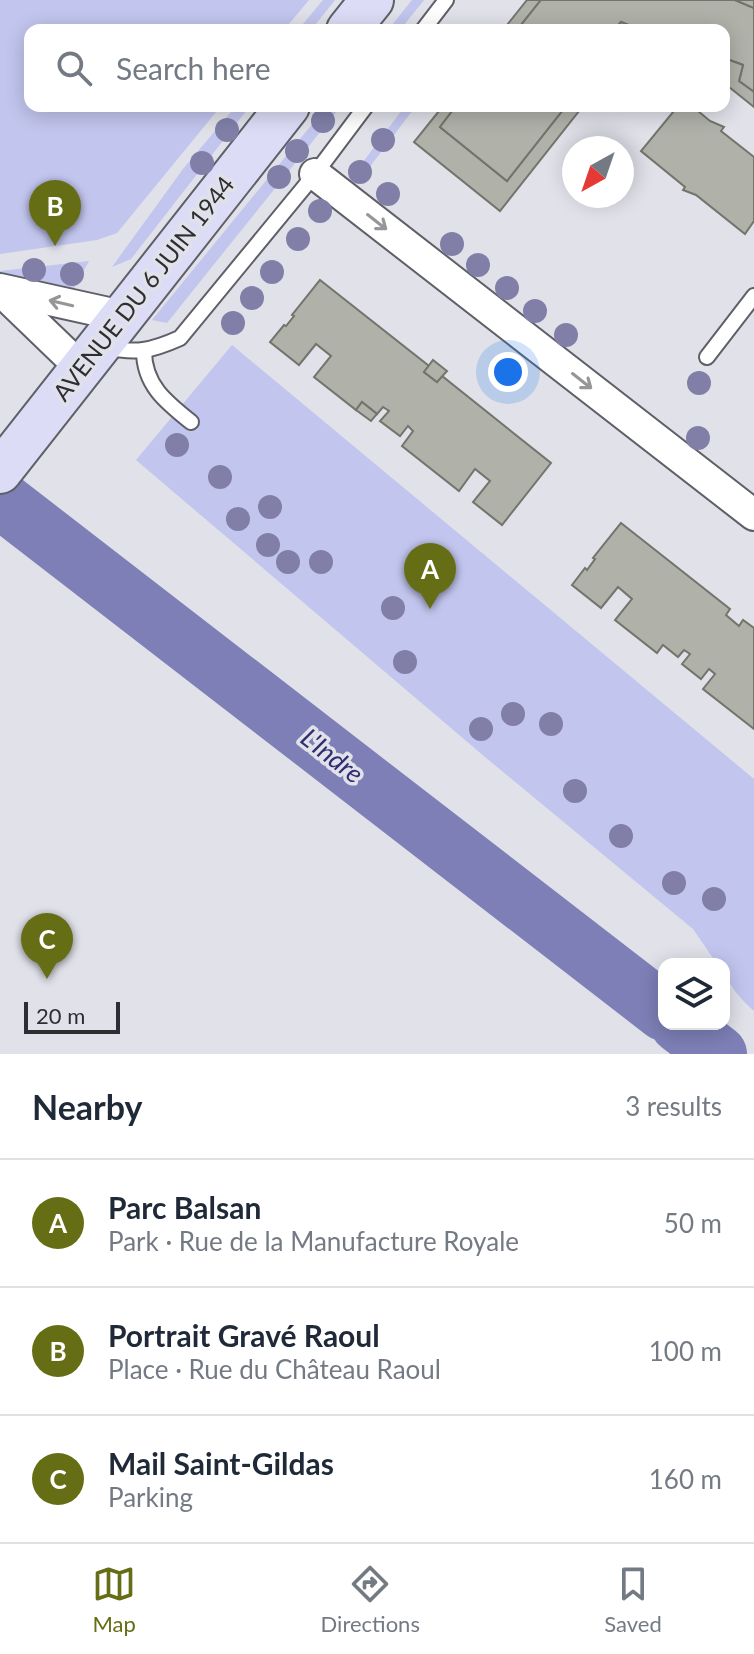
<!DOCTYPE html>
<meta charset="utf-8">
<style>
body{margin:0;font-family:Lato,sans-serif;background:#f6f6f7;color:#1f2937}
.controls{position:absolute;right:24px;bottom:24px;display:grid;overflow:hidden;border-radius:16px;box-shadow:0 4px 20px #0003}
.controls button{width:72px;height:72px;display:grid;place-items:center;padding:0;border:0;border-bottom:2px solid #e0e1e3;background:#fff;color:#1f2937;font:40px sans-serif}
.compass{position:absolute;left:562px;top:136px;width:72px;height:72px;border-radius:50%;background:#fff;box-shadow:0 4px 20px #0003;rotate:220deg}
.scale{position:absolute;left:24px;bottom:20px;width:96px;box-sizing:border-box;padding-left:8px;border:4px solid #2e2e32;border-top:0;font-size:22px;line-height:28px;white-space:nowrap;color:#2e2e32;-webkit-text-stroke:6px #e0e1e9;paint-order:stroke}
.you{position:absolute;left:508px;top:372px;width:28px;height:28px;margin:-20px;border:6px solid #fff;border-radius:50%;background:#1a73e8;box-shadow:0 0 0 12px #1a73e833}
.badge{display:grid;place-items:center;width:52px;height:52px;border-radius:50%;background:#656e15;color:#fff;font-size:26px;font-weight:700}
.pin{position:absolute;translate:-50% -66px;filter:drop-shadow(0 2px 4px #0008)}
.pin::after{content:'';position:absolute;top:42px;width:28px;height:24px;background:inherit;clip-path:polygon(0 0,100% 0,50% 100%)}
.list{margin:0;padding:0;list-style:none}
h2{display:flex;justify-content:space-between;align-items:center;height:104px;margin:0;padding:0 32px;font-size:34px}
h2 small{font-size:26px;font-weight:400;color:#747a83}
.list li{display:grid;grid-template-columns:52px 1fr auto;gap:24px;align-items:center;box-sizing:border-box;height:128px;padding:0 32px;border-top:2px solid #e0e1e3}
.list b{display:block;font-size:30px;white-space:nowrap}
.list p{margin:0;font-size:26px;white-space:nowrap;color:#747a83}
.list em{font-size:26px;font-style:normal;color:#747a83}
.icon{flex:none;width:44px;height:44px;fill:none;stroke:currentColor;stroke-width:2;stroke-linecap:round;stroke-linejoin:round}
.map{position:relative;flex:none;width:754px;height:1054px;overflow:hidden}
.search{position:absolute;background:#fff;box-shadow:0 4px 20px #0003;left:24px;right:24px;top:24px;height:88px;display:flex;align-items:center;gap:20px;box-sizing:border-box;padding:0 28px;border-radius:16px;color:#747a83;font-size:30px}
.sheet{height:488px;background:#fff}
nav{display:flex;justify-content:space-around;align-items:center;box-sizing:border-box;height:112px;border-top:2px solid #e0e1e3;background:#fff;font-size:22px;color:#747a83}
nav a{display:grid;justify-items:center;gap:4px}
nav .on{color:#656e15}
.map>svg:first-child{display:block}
.green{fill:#c2c5ed}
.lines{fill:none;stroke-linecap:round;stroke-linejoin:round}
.river{stroke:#7d7fb6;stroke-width:58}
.building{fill:#b0b1a9;stroke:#73746c;stroke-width:2}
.service-casing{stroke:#5e5f67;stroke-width:18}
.minor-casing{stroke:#5e5f67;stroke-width:34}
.secondary-casing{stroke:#5e5f67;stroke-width:46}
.service{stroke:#fff;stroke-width:14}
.minor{stroke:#fff;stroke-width:30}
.secondary{stroke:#dcdcf6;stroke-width:42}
.tree{fill:#817fa8}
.oneway{stroke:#969698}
.labels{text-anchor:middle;stroke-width:7;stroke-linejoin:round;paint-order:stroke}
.street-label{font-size:24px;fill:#2e2e32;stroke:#e0e1e9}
.water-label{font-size:26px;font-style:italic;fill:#322d71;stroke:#e0e1e9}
</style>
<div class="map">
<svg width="754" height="1054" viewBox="0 0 754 1054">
<rect width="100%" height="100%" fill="#e0e1e9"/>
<!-- green -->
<g class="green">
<path d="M0,0h309l-25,30h-254v76h191l-104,127 -20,7 -97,14z"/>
<path d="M323,0h12l-24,30h-13z"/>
<path d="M412,0h12l-24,30h-12z"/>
<path d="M236,106h14l-119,153 -19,8 71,-98z"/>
<path d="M327,106h14l-174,217 -15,-3z"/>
<path d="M405,106h11l-57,75 -5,-7z"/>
<path d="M89,261l-16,29 -73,-14v-5z"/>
<path d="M232,345l522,434v232c-13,-12 -30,-29 -30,-47h-7l-24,-35 -208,-172 -349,-297z"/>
</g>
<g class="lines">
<!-- river -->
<g class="river">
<path d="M0,499l664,513"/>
<path d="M679,1024l39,30"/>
</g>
</g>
<!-- building -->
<g class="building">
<path d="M527,0h14l-24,30h-14z"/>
<path d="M541,0h194l19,8v84l-15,-11 4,-16 -19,-7v-28h-83l-20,-8 -7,8h-97z"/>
<path d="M735,0h19v8z"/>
<path d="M621,22l20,8h-27z"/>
<path d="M724,58l19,7 -4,16 15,11v15l-30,-24z"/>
<path d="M443,106h13l-16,21 67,54 59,-75h17l-83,105 -86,-69z"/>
<path d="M456,106h110l-59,75 -67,-54z"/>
<path d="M678,106h14l18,15 14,6 -3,4 33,26v64l-9,13 -49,-39 -13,-5 2,-3 -44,-36z"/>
<path d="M320,280l109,86 -5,6 13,10 5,-6 109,87 -49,62 -29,-23 17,-21 -15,-12 -16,22 -57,-45 11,-15 -5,-5 -8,10 -20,-15 9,-10 -6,-4 -6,7 -15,-12 -6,8 -42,-33 17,-21 -15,-12 -17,21 -29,-23 14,-17 2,1 8,-10 -2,-1z"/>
<path d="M433,360l14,11 -10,11 -13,-10z"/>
<path d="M362,402l15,12 -6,7 -15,-11z"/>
<path d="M621,523l109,86 -4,6 13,11 4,-6 11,8v101l-51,-40 12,-15 -6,-5 -8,10 -19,-15 8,-10 -6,-4 -6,7 -15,-12 -6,8 -42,-33 17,-21 -14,-12 -17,21 -29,-23 13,-17 2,2 8,-11 -2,-1z"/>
</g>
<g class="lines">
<!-- service casing -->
<g class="service-casing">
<g id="service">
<path d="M423,30l23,-30"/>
<path d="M105,347c31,7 46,4 75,-9l135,-164 51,-68"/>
<path d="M144,351c0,34 22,51 47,71"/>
<path d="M707,357l47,-61"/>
</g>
</g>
<!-- minor casing -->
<g class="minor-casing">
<g id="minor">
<path d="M315,174l439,341"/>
<path d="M0,289l122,27"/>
<path d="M0,290l81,78"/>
</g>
</g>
<!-- secondary casing -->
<g class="secondary-casing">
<g id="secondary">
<path d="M348,30l24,-30"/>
<path d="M0,472l288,-366"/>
</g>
</g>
<!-- service -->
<use href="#service" class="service"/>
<!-- minor -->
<use href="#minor" class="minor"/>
<!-- secondary -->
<use href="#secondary" class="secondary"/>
</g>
<!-- trees -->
<g class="tree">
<circle cx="323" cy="121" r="12"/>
<circle cx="227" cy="130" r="12"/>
<circle cx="383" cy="140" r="12"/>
<circle cx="297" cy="151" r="12"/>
<circle cx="202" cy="163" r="12"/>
<circle cx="360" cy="172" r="12"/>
<circle cx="279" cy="177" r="12"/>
<circle cx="388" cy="194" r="12"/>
<circle cx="320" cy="211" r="12"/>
<circle cx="298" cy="239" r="12"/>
<circle cx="452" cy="244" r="12"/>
<circle cx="478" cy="265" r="12"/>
<circle cx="34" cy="270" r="12"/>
<circle cx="272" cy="272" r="12"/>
<circle cx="72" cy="274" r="12"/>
<circle cx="507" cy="288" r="12"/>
<circle cx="252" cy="298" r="12"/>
<circle cx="535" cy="311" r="12"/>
<circle cx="233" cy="323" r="12"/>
<circle cx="566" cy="335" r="12"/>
<circle cx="699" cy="383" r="12"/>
<circle cx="698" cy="438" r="12"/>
<circle cx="177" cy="445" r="12"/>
<circle cx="220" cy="477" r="12"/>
<circle cx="270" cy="507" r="12"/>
<circle cx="238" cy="519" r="12"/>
<circle cx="268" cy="545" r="12"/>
<circle cx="288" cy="562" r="12"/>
<circle cx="321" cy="562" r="12"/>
<circle cx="393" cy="608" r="12"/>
<circle cx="405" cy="662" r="12"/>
<circle cx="513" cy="714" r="12"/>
<circle cx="551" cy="724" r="12"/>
<circle cx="481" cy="729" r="12"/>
<circle cx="575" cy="791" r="12"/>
<circle cx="621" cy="836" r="12"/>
<circle cx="674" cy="883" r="12"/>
<circle cx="714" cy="899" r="12"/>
</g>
<!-- one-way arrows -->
<defs><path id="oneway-shaft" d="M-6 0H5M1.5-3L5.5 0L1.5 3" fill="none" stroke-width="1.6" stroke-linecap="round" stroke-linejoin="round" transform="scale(2)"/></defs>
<g class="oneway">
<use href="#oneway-shaft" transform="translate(377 222) rotate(38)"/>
<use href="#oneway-shaft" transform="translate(61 303) rotate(-167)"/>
<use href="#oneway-shaft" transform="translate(582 381) rotate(38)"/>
</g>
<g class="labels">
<!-- street labels -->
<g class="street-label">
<text transform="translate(144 289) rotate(-52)" y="8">AVENUE DU 6 JUIN 1944</text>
</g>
<!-- water labels -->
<g class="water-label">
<text transform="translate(332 756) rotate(38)" y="9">L'Indre</text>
</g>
</g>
</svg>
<div class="controls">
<button><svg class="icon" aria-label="layers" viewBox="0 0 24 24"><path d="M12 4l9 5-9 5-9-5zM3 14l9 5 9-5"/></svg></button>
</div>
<svg class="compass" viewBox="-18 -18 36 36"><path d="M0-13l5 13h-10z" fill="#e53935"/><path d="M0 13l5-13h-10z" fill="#747a83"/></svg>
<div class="scale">20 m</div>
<div class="you"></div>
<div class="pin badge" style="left:430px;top:609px">A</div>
<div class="pin badge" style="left:55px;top:246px">B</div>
<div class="pin badge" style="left:47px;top:979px">C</div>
<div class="search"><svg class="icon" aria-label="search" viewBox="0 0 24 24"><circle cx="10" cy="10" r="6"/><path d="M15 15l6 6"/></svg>Search here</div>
</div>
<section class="sheet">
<h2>Nearby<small>3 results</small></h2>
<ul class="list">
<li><span class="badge">A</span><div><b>Parc Balsan</b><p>Park · Rue de la Manufacture Royale</p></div><em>50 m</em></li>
<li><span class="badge">B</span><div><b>Portrait Gravé Raoul</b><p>Place · Rue du Château Raoul</p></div><em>100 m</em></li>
<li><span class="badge">C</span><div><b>Mail Saint-Gildas</b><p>Parking</p></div><em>160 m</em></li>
</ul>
</section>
<nav>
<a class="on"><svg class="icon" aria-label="map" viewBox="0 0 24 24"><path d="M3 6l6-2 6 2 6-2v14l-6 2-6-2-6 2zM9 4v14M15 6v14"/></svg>Map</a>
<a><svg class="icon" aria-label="directions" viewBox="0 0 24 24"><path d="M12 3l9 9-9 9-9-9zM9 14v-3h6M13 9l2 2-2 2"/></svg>Directions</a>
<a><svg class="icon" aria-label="saved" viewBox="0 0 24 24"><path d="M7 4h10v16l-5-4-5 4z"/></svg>Saved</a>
</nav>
